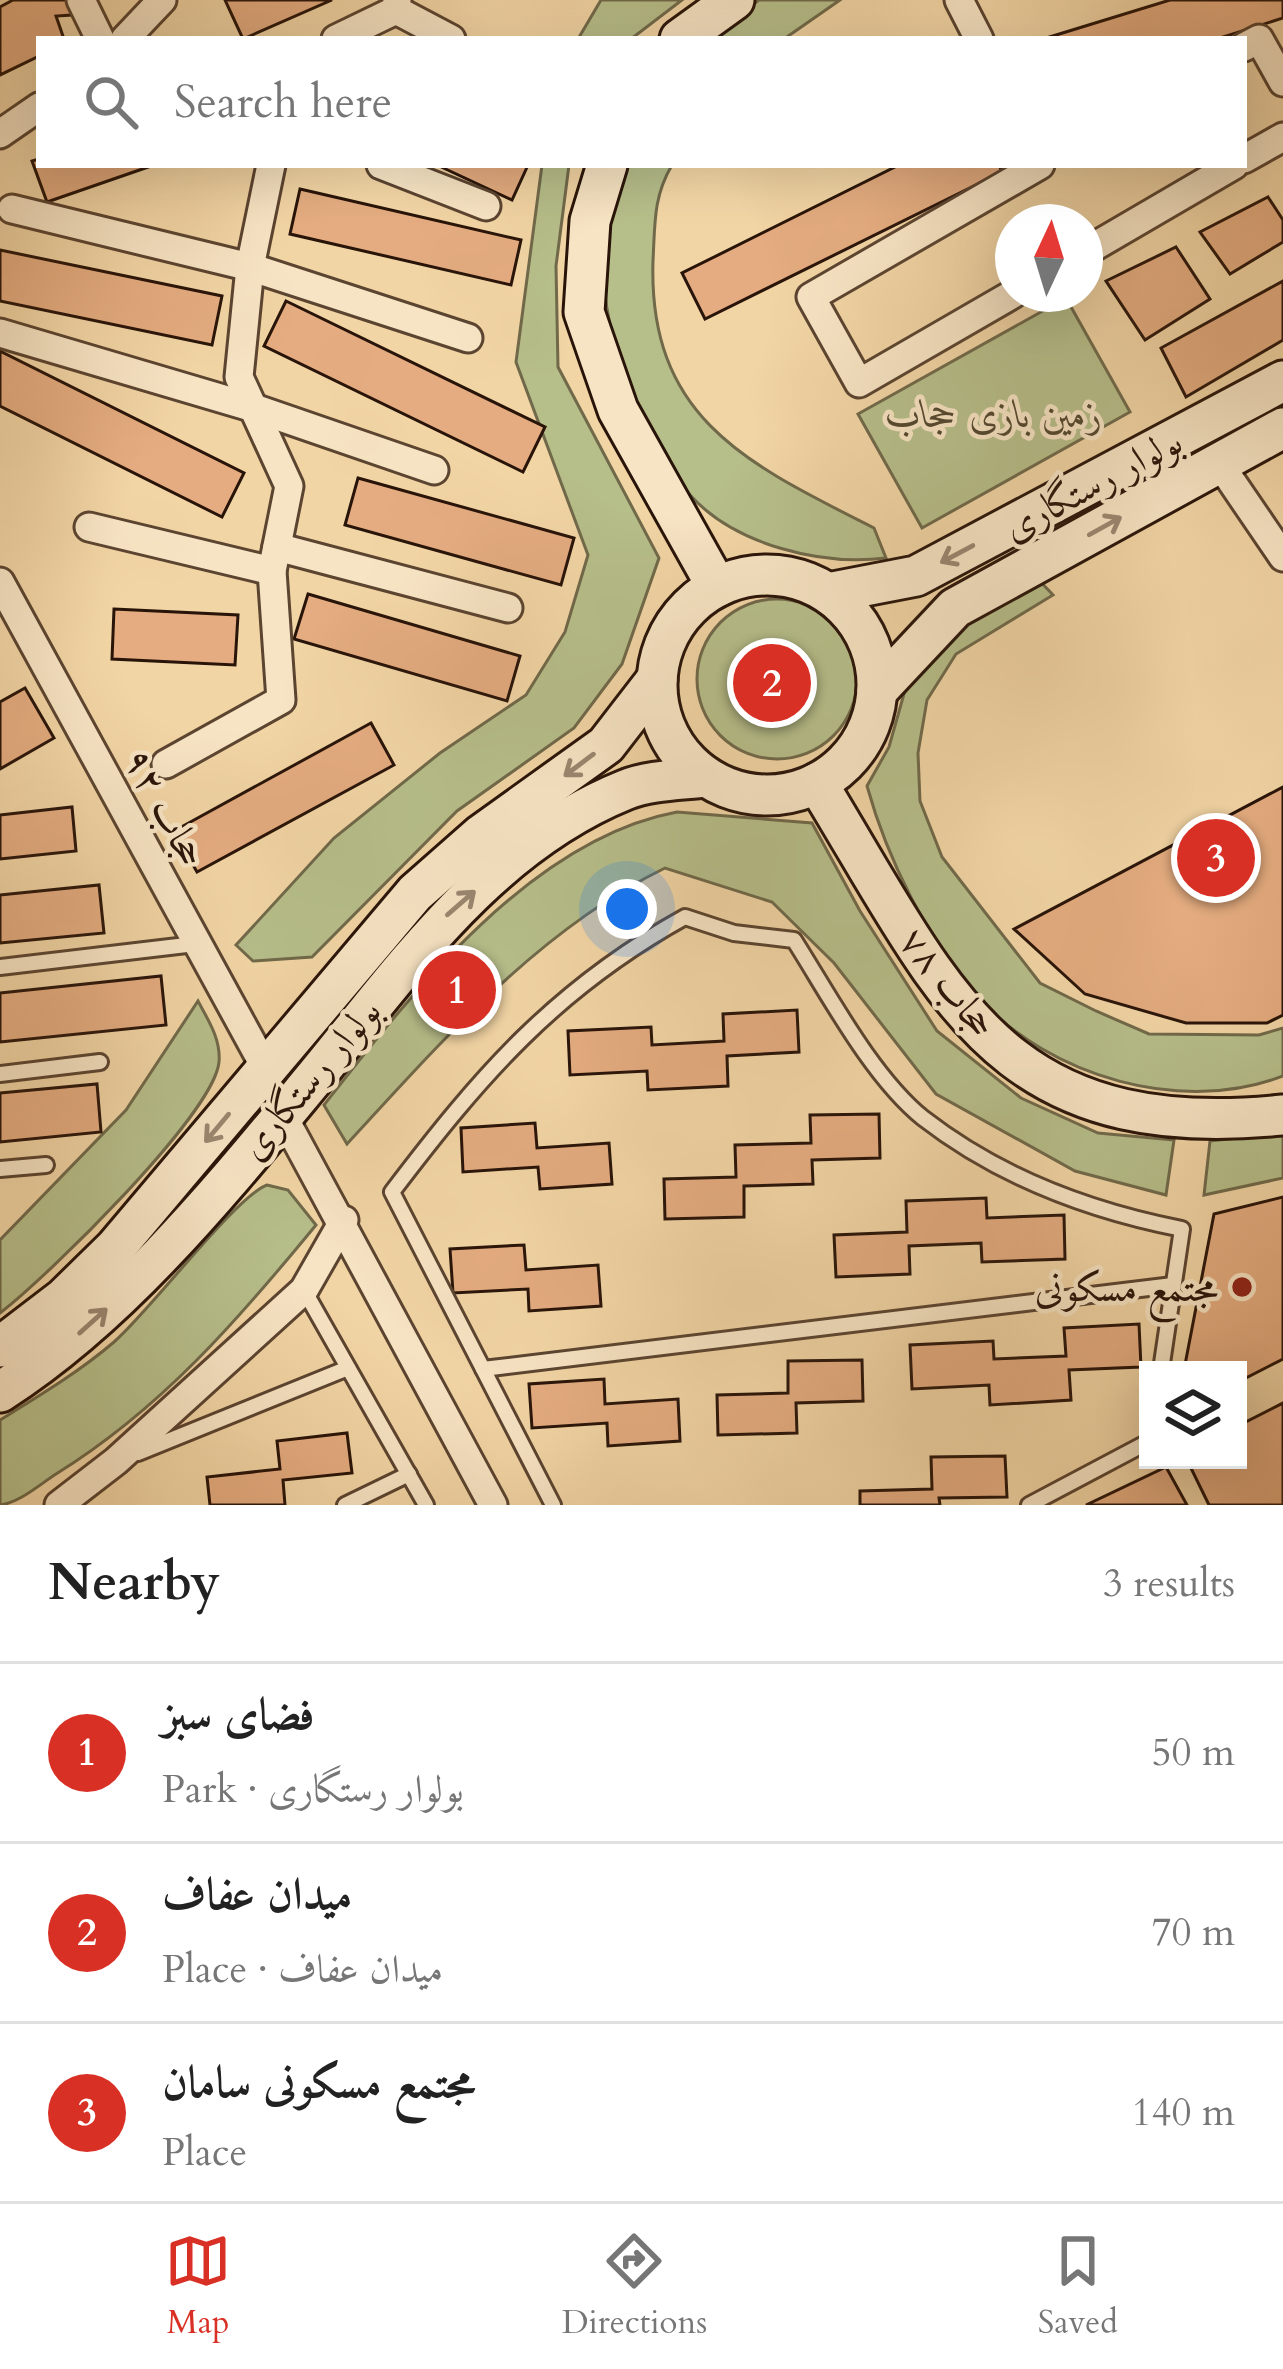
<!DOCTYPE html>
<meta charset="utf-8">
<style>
body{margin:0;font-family:Cardo,Amiri,serif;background:#f2f2f2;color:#222}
.controls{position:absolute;right:36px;bottom:36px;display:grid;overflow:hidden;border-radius:0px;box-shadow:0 12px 48px #0002}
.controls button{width:108px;height:108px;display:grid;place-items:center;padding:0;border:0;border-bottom:3px solid #e0e0e0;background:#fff;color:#222;font:60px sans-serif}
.compass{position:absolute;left:995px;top:204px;width:108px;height:108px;border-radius:50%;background:#fff;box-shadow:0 12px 48px #0002;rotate:4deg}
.you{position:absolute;left:627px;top:909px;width:42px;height:42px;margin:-30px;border:9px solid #fff;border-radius:50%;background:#1a73e8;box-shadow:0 0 0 18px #1a73e833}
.badge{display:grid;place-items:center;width:78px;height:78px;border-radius:50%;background:#d93025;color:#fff;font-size:39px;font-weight:700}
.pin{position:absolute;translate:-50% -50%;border:6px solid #fff;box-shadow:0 3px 12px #0006}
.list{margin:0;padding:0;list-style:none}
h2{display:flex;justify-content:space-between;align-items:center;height:156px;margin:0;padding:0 48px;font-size:51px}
h2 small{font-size:39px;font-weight:400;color:#767676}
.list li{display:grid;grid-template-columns:78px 1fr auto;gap:36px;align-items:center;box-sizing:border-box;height:180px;padding:0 48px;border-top:3px solid #e0e0e0}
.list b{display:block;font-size:45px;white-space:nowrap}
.list p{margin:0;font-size:39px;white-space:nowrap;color:#767676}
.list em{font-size:39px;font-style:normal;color:#767676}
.icon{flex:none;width:66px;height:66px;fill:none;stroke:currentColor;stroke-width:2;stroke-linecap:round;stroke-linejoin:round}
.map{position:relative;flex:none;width:1283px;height:1505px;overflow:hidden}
.search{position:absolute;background:#fff;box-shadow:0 12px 48px #0002;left:36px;right:36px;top:36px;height:132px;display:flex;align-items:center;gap:30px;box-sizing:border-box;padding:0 42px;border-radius:0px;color:#767676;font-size:45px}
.sheet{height:696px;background:#fff}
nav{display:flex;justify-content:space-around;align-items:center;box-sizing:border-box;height:168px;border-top:3px solid #e0e0e0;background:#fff;font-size:33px;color:#767676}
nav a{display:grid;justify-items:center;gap:6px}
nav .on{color:#d93025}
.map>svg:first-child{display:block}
.green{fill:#b6be8a;stroke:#70694a;stroke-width:3}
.building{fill:#e4ac80;stroke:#291409;stroke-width:3}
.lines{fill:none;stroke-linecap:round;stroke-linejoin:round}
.lane-casing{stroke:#5b4430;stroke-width:20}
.street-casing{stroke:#5b4430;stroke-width:33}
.secondary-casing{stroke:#291409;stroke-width:45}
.lane{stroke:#f7e4c4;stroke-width:14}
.street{stroke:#f7e4c4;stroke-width:27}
.secondary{stroke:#f7e4c4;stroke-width:39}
.oneway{stroke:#9a8670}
.poi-dot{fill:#8f2418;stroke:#f7e4c4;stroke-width:4.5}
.labels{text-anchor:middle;stroke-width:9;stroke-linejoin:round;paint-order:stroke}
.park-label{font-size:39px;font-style:italic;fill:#534730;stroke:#f7e4c4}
.street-label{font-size:39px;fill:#291409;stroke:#f7e4c4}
.poi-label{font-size:39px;fill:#291409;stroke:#f7e4c4;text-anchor:end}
</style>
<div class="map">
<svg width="1283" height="1505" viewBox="0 0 1283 1505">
<rect width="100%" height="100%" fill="#f2d5a5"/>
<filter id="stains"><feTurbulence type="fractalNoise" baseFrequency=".00167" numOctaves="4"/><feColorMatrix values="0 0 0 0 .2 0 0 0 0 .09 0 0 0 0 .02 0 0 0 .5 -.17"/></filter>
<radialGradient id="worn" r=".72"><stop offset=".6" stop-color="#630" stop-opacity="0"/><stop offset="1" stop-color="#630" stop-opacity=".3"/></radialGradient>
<!-- green -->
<g class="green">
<path d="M601,0h81l-51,39h-53z"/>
<path d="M759,0h81l-56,39h-79z"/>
<path d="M542,165h27l-13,101 2,101 101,191 -37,106 -48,64 -117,83 -145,146 -59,4 -17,-16 98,-107 106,-85 86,-58 39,-63 23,-77 -72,-193z"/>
<path d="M624,165h48c-19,32 -17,60 -19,96 -5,159 97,204 221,267l12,30c-65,8 -151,-13 -196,-63 -58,-64 -100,-192 -84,-277 4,-18 12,-36 18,-53z"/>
<path d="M1066,298l64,114 -208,116 -64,-114z"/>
<path d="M1036,577l17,18 -97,59 -29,46 -9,53 2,48 22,56 98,126 56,28 53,23 110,1 24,-7v48c-101,39 -234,1 -305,-79 -51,-57 -91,-139 -111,-211l22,-39 22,-78 51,-49z"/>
<circle cx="777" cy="679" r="80"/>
<path d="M677,812l135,11 48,88 77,120 84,67 77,35 76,7 -8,55 -91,-24 -139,-77 -102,-131 -62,-61 -107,-34c-127,62 -223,173 -318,276l-23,-39c87,-111 207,-266 353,-293z"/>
<path d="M198,1001c10,19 23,38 21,61 -5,52 -173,216 -219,251v-73l126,-130z"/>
<path d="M1283,1133v45l-79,17 6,-54z"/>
<path d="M267,1185l21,5 28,35c-78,95 -155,184 -260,249 -17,11 -37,29 -56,31v-85c39,-24 79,-48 114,-78 37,-32 121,-145 153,-157z"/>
</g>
<!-- building -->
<g class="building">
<path d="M13,0h60l-1,15 -16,1 8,23h-25v17l-39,19v-68z"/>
<path d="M225,0h107l-89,39z"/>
<path d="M1170,0h113v18l-66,21h-174z"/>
<path d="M39,159v6h115l-107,37 -15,-41z"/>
<path d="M437,165h91l-16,35z"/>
<path d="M899,165h100l3,7 -297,147 -23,-46z"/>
<path d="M300,189l221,51 -10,45 -221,-51z"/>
<path d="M1268,197l15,23v22l-53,32 -30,-42z"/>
<path d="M1176,247l34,52 -65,41 -39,-59z"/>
<path d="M0,250l222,46 -10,49 -212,-44z"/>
<path d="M1283,281v59l-97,57 -25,-49z"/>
<path d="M286,301l259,126 -22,45 -259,-126z"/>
<path d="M0,351l244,122 -22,44 -222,-111z"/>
<path d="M358,478l216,60 -13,47 -216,-60z"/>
<path d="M308,594l212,62 -13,45 -213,-62z"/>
<path d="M114,609l124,6 -3,50 -123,-6z"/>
<path d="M25,688l29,50 -54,31v-67z"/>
<path d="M371,723l23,42 -197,107 -23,-41z"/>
<path d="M1283,787v228l-16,8h-81l-101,-29 -71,-65z"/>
<path d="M72,807l4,44 -76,8v-44z"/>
<path d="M99,885l5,48 -104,10v-48z"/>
<path d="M161,976l5,49 -166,17v-49z"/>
<path d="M797,1010l2,42 -72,4 1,30 -80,4 -1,-19 -77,4 -2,-44 83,-4 1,18 72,-4 -1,-27z"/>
<path d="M97,1084l4,48 -101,10v-49z"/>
<path d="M879,1114l1,44 -68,2 1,24 -69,2v31l-79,2 -1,-40 72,-2 -1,-32 76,-2 -1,-28z"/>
<path d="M535,1123l2,25 72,-5 3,41 -72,5 -2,-22 -75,5 -2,-44z"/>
<path d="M1283,1197v162l-45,23v-12h-54l30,-156z"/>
<path d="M986,1198l1,20 77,-3 1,44 -83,3 -1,-19 -72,3 1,28 -74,3 -2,-42 73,-3 -1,-31z"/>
<path d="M524,1245l2,25 72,-5 3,41 -72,5 -1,-22 -75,4 -3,-44z"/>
<path d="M1139,1324l2,43 -72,3 2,30 -81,5 -1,-20 -77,4 -2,-44 83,-4 1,18 72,-3 -2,-28z"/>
<path d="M862,1360l1,41 -67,2 1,30 -79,2 -1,-40 71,-2v-32z"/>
<path d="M604,1379l1,25 73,-5 2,42 -72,5 -1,-23 -75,5 -3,-44z"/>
<path d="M1283,1403v102h-74l-22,-45h51v-34z"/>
<path d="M347,1433l5,40 -69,7 2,25h-75l-3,-28 73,-8 -3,-28z"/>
<path d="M1005,1456l2,41 -68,1 1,7h-80v-14l72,-2 -1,-32z"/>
<path d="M1166,1467l21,38h-101z"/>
</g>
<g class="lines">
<!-- lane casing -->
<g class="lane-casing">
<g id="lane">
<path d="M0,967l195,-23"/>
<path d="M0,1074l100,-12"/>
<path d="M0,1169l46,-4"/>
<path d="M304,1290l122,215"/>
<path d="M483,1369l690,-84"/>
<path d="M138,1453l210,-85"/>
<path d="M345,1505l64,-31"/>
<path d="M553,1505l-161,-313c88,-116 163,-203 293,-275l49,16 60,7c35,55 78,137 129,178 76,59 167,93 259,111l-21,141"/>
<path d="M1029,1505l119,-63"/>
</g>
</g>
<!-- street casing -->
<g class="street-casing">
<g id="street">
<path d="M81,0l19,39"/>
<path d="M959,0l20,39"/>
<path d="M396,10l55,29"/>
<path d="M125,39l37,-39"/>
<path d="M336,39l60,-29 1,-10"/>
<path d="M1244,47l15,-8 24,43"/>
<path d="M0,134l39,-27"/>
<path d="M1244,159l39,-22"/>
<path d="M381,165l105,41"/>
<path d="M12,209l238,58 218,71"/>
<path d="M1085,252l149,-87"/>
<path d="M1013,294l-154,89 -48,-86 229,-132"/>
<path d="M0,333l254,75 180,62"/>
<path d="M1219,463l64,94"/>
<path d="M89,527l183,44"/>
<path d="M277,547l231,61"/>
<path d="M0,582l265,485"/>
<path d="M166,764l115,-64 -9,-129 17,-85 -50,-109 11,-110 21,-102"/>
<path d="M282,1114l211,391"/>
<path d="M59,1505l57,-44 188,-171 40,-70"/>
</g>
</g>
<!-- secondary casing -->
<g class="secondary-casing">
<g id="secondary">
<path d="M680,39l54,-39"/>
<path d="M607,165l-17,56 -6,91 34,98 99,177"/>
<circle cx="767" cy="685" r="110"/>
<path d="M828,593l88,-17 367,-195"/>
<path d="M877,691l78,-83 328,-180"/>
<path d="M817,783c129,211 180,361 466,332"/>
<path d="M0,1347l64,-49 51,-50 300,-355 67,-59 124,-89 51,-66"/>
<path d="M0,1392c122,-78 223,-204 315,-315 89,-108 174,-232 310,-287 24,-10 56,-10 81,-13"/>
</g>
</g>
<!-- lane -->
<use href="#lane" class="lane"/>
<!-- street -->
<use href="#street" class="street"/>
<!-- secondary -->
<use href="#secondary" class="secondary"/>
</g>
<!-- one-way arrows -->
<defs><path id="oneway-shaft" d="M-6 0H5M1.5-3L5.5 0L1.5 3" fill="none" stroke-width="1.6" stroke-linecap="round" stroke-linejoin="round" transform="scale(3)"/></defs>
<g class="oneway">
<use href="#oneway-shaft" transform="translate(1105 526) rotate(-29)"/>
<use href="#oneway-shaft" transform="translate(957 554) rotate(152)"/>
<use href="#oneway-shaft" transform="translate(579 765) rotate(143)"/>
<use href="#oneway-shaft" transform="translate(461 903) rotate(-41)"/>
<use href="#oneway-shaft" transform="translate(217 1128) rotate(130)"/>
<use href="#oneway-shaft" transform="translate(93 1321) rotate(-42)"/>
</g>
<!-- markers -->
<circle class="poi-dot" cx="1242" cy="1287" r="12"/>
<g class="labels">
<!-- park labels -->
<g class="park-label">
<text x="994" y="427">زمین بازی حجاب</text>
</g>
<!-- street labels -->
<g class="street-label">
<text transform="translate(1092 483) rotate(-28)" y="14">بولوار رستگاری</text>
<text transform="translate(166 807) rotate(62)" y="14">حجاب ۹۲</text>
<text transform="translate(949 982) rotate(52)" y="14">حجاب ۷۸</text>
<text transform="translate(309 1078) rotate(-50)" y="14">بولوار رستگاری</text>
</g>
<!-- poi labels -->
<g class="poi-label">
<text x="1218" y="1301">مجتمع مسکونی</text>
</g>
</g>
<rect width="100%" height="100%" filter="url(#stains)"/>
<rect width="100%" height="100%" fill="url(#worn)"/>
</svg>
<div class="controls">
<button><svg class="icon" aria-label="layers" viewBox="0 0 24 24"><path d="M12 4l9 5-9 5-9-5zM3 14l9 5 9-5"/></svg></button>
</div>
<svg class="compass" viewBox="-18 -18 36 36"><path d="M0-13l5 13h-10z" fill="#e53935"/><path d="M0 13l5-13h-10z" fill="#767676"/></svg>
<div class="you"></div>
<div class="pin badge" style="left:457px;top:990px">1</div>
<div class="pin badge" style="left:772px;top:683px">2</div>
<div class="pin badge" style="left:1216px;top:858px">3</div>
<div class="search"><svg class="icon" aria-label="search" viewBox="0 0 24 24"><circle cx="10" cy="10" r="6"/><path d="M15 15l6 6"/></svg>Search here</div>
</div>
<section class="sheet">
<h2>Nearby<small>3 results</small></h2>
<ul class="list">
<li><span class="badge">1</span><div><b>فضای سبز</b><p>Park · بولوار رستگاری</p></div><em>50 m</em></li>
<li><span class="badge">2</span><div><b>میدان عفاف</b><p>Place · میدان عفاف</p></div><em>70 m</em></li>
<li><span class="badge">3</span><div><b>مجتمع مسکونی سامان</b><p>Place</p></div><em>140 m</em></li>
</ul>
</section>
<nav>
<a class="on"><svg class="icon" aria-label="map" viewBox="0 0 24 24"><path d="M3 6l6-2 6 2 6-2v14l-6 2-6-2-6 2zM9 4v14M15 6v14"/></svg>Map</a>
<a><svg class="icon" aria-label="directions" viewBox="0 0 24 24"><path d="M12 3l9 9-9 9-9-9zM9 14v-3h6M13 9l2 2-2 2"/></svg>Directions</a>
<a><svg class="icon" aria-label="saved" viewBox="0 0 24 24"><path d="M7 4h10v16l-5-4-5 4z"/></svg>Saved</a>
</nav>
